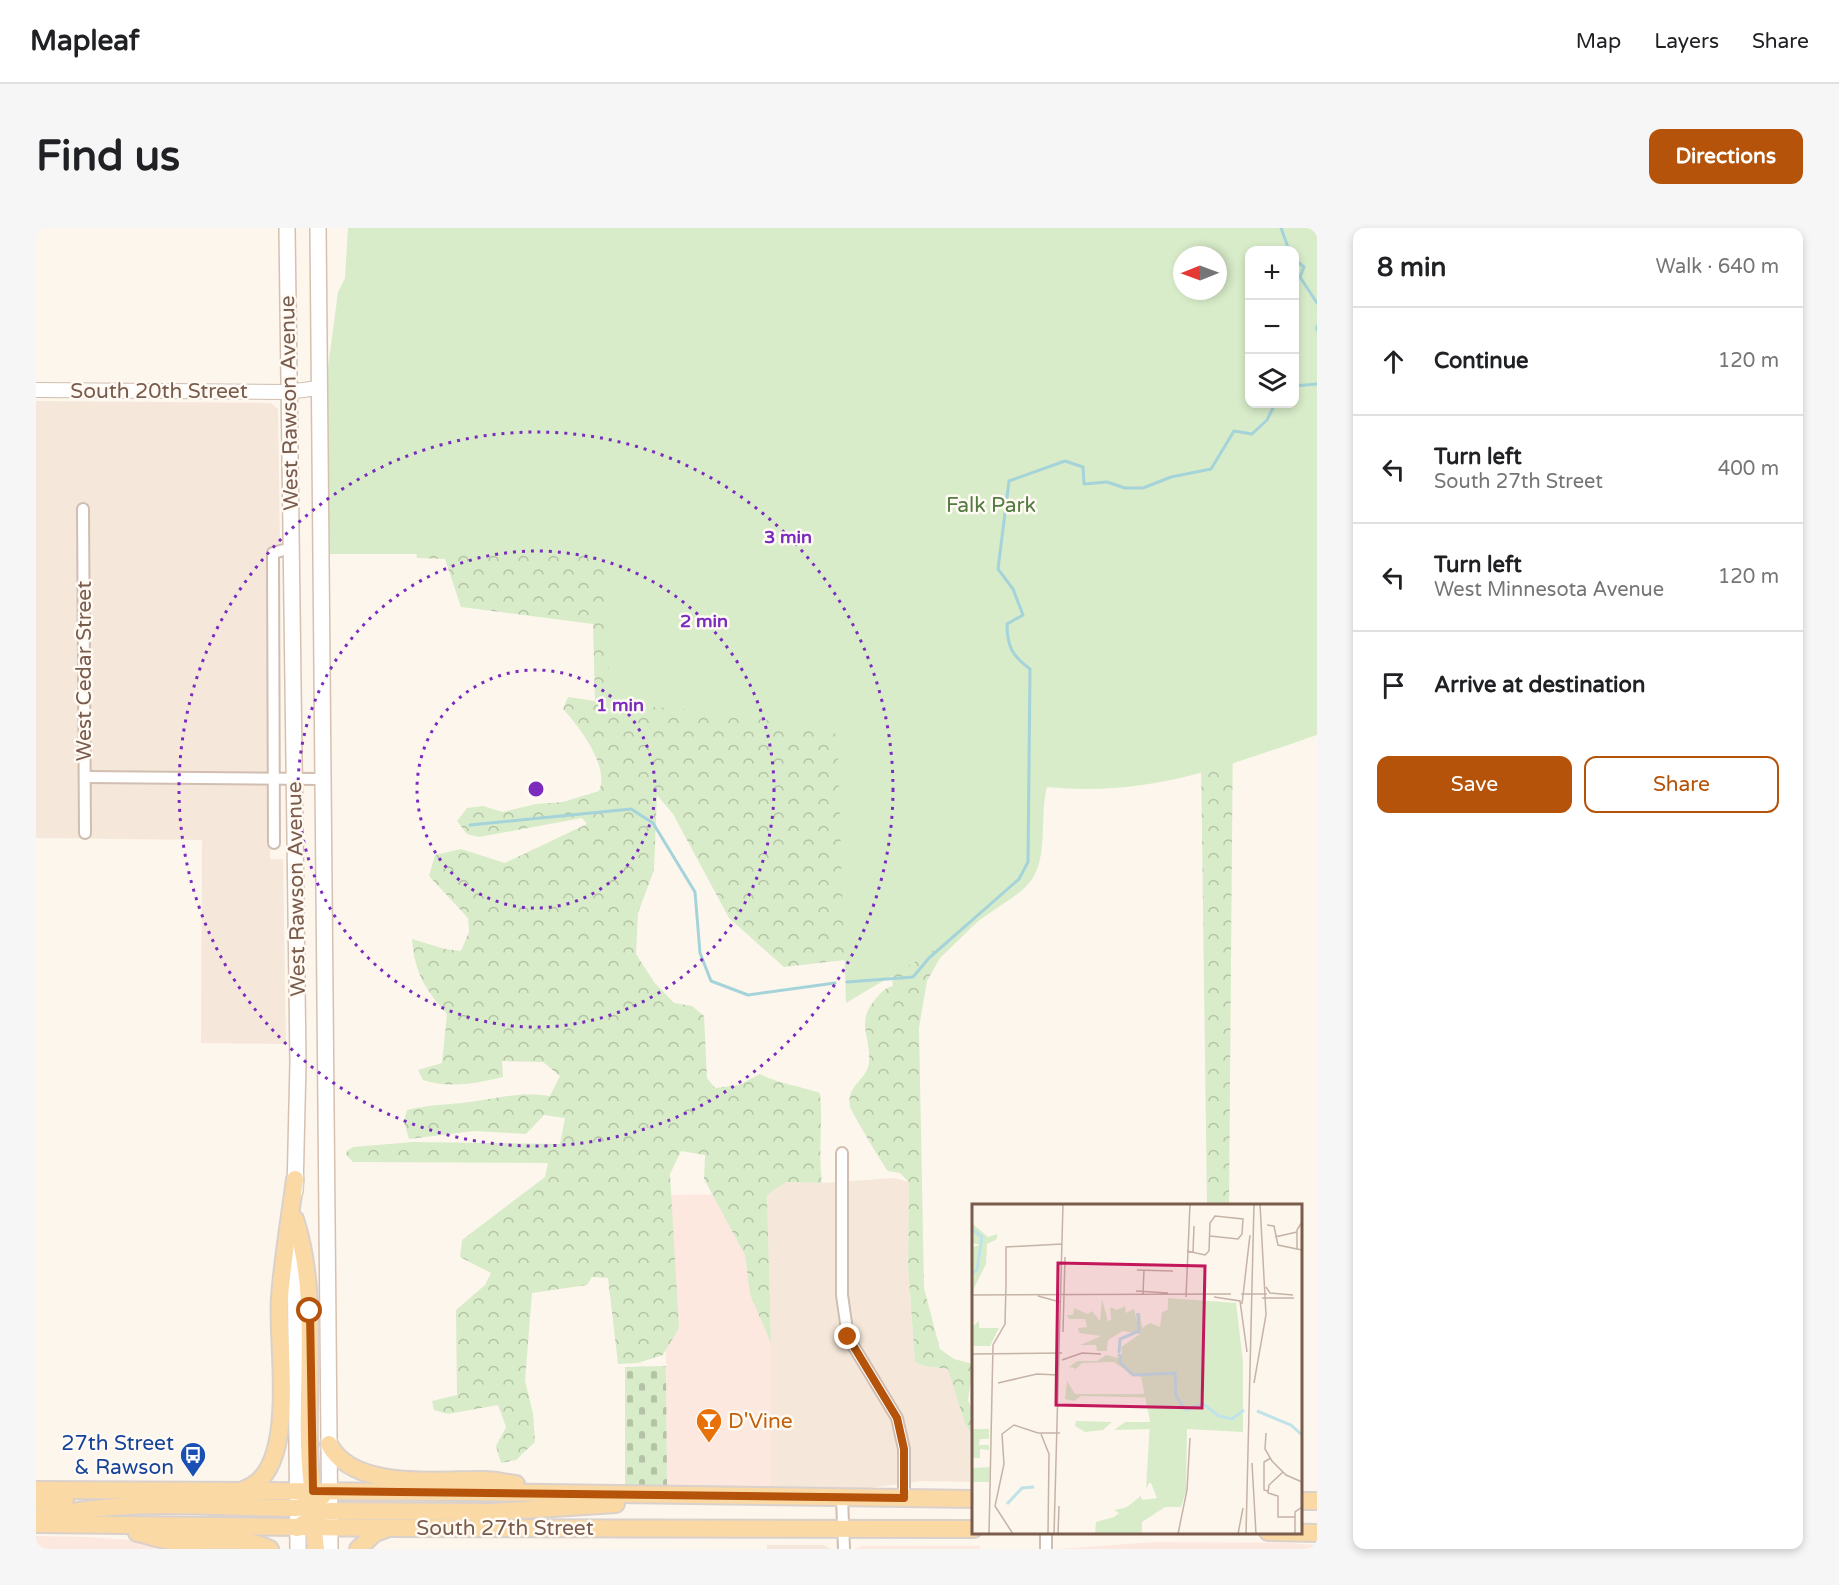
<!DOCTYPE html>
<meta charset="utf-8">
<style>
body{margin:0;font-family:"Varela Round",sans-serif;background:#f6f6f6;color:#202124}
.controls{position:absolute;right:18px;top:18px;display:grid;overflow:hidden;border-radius:12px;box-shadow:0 3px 9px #0003}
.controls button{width:54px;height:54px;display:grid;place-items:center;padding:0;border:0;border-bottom:2px solid #e0e0e0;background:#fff;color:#202124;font:30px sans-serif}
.compass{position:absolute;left:1137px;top:18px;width:54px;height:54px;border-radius:50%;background:#fff;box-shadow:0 3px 9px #0003;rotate:269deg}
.stop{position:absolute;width:18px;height:18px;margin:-14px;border:4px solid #b45309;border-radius:50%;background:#fff}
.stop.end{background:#b45309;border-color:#fff;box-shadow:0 2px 6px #0008}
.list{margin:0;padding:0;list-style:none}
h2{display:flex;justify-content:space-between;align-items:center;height:78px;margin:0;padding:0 24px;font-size:26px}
h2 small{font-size:20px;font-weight:400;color:#757577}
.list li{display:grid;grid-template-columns:39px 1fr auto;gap:18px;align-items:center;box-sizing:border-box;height:108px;padding:0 24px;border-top:2px solid #e0e0e0}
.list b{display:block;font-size:22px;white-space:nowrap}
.list p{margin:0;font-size:20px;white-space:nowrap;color:#757577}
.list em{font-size:20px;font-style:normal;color:#757577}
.actions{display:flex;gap:12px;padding:18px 24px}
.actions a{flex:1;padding:14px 0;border:2px solid #b45309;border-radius:12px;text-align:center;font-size:21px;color:#b45309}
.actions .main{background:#b45309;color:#fff}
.icon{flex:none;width:33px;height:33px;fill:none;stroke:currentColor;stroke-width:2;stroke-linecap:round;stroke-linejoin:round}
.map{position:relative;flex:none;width:1281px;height:1321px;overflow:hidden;border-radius:12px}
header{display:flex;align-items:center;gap:36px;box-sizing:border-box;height:84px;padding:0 30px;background:#fff;border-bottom:2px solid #e0e0e0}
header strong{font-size:28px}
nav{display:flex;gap:33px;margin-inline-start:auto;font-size:21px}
.intro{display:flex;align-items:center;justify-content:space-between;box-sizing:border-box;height:144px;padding:0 36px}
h1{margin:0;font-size:42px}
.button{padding:15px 27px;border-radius:12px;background:#b45309;color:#fff;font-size:21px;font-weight:700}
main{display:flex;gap:36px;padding:0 36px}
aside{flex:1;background:#fff;border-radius:12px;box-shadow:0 3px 9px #0003}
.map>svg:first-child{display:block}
.residential{fill:#f5e8da}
.commercial{fill:#fde8e0}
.forest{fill:url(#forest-crowns);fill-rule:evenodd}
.cemetery{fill:url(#cemetery-stones)}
.green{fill:#d8ecc9;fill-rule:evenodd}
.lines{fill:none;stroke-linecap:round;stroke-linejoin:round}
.stream{stroke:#a5d3da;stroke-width:3}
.minor-casing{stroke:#d1beb0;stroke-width:14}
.tertiary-casing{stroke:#d1beb0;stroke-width:16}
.secondary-casing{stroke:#d6c0b0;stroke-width:18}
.primary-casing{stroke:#dad1cd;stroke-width:20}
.minor{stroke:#fff;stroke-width:10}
.tertiary{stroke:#fff;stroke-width:14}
.secondary{stroke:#fff;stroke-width:15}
.primary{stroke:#fbd9a5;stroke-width:16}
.route{stroke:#b45309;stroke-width:8}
.ring{fill:none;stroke:#7b2cbf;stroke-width:3;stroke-dasharray:3 6}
.labels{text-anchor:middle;stroke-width:5;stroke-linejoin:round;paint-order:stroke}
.street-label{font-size:21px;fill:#7a5c4d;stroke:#fffaf3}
.park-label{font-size:21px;fill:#537a41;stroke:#fffaf3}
.food-label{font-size:21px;fill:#c56008;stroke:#fffaf3;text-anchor:start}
.transit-label{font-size:21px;fill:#164399;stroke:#fffaf3;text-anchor:end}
.inset-river{fill:none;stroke:#bfe3e8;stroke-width:3}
.inset-road{fill:none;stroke:#c5b3a7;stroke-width:1.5}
.view{fill:#c2185b;fill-opacity:0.15;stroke:#c2185b;stroke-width:3}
.inset-edge{fill:none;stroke:#7a5c4d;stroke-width:3}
.centre{fill:#7b2cbf;stroke:#fffaf3;stroke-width:3}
.ring-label{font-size:18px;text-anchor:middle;font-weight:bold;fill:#7b2cbf;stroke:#fffaf3;stroke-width:5;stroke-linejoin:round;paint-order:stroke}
</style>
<header>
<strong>Mapleaf</strong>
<nav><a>Map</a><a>Layers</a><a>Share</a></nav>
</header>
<div class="intro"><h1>Find us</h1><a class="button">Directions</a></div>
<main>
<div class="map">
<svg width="1281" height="1321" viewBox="0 0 1281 1321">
<defs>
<pattern id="forest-crowns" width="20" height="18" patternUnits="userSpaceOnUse" patternTransform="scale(1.5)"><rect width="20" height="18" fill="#d8ecc9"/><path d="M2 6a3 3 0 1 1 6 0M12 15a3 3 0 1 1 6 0" fill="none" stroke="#b4c2a5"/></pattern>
<pattern id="cemetery-stones" width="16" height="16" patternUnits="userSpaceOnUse" patternTransform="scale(1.5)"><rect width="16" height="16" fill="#d8ecc9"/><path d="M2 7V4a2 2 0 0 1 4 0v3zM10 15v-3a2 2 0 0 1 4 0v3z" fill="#b4c2a5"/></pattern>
</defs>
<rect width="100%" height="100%" fill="#fdf6ec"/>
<!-- residential -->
<g class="residential">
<path d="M0,173l235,2 7,6 2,134 -11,7 1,309h13l3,185 -85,-1 1,-203 -166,-2z"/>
<path d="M858,950l15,4 -1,84 7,96 9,4 24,3 4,6 13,49 5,8v50l-47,-1 -54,7 -98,-1v-144l-4,-149 19,-12 36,1z"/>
<path d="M731,1317h56l8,4h-64z"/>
</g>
<!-- commercial -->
<g class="commercial">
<path d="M731,966l4,149v144l-104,-1 -2,-291z"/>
<path d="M0,1308l52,1 170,12h-222z"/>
<path d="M1119,1314l134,1 28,2v4h-260z"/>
<path d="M827,1318h117v3h-125z"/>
</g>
<!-- forest -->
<path class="forest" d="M504,0h777v315l-83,55 -5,607h-22l-6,-446 -137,-91 -33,202 -91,88 -13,23 -8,47 5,260 16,61 14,10 19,5 -5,36 5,13 -3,19 -5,-8 -17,-55 -24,-3 -9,-4 -7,-96 1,-84 -9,-9 -12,-2c-5,-6 -37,-60 -38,-64 -4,-23 18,-27 19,-45 2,-29 -15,-39 9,-66 5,-5 7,-8 15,-10l-5,-39 -26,11 -78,9 -55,-49 -56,-104 -16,-19 -3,75 -16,43 -2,41 18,28 20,21 18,3 12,10 3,62 8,10 24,-3 21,-11c20,10 40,12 60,19 3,31 -2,60 2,90l-36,-1 -19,13 4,148 -21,-49 -5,-39 -41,-76 1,-24 -24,-4 -11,23 9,154 -16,27 -25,8 -20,1 -10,-86 -16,-1 -5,8 -55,8 -7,88 8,32 2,29 -19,18 -15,3 -5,-17 10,-19 -8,-22 -50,9 -14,-4 -2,-9 25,-6 -1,-85 29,-25 6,-12 -31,-16 2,-17 83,-63 3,-14 -195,-1 -7,-7 1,-4 6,-4 60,-5 147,2 5,-26 -21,-3 -18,19 -52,-3 -65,8 -5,-17 3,-12c23,-6 46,-5 69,-9 28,-4 44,-9 74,-5l10,-20 -17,-14 -41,-1 1,16c-26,6 -54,12 -80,3l-5,-10 24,-7 5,-49c-22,-25 -32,-40 -35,-75l33,10 16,2 8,-19 -1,-14 -39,-42 6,-21 26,-6 44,14 82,-39 -5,-6 -103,19 -12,-3 -10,-13 10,-13 16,-2 20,6 33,-8 27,-2 36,-11c11,-24 -20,-65 -36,-82l5,-12 27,4 -2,-77 -132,-17 -16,-48 -28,-1 -10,-67zM1214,22h44v154h-44zM1146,27h36v36h-36z"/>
<!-- cemetery -->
<path class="cemetery" d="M630,1138l1,120 -42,-1v-118z"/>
<!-- green -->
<path class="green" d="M312,0h969v507c-95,32 -167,62 -270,52 -7,26 0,64 -12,87 -8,17 -30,28 -45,39 -46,32 -95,61 -144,90l-9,-269 -110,-22 -118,-8 -2,-150h-279v-186l10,-76 7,-14zM1214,22h44v154h-44zM1146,27h36v36h-36z"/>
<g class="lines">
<!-- stream -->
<g class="stream">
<path d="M1245,0l8,22"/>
<path d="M1258,31l10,8 -4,10 17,26"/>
<path d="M1281,98v4"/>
<path d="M1258,158l23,-2"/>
<path d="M434,597l161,-16 22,14 42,69 5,61 11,28 37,14 87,-12"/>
<path d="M811,754l66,-5 16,-19 90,-79 9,-17 2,-193c-18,-13 -23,-23 -23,-45l16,-9 -10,-26 -15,-20 11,-88 56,-20 18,6 1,17 23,-2 18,6h18l28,-11 40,-8 23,-38 18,3 15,-14 8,-16"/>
</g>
<!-- minor casing -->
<g class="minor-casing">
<g id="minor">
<path d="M47,281l2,324"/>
<path d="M49,549l236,2"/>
<path d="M238,615l-1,-290 18,-5"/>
<path d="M806,925v142l6,42 49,81 7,31v49"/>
<path d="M806,1270l2,51"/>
<path d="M1010,1321v-17"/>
</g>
</g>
<!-- tertiary casing -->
<g class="tertiary-casing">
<path id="tertiary" d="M0,162l252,2 30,-4"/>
</g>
<!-- secondary casing -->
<g class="secondary-casing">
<g id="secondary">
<path d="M251,0l11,835 -3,128"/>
<path d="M282,0l12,1321"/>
<path d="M259,1008l3,313"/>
</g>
</g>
<!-- primary casing -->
<g class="primary-casing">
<g id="primary">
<path d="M259,991c29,92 4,190 19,282"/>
<path d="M293,1216c24,47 109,35 155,36 11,0 22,3 32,4"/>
<path d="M209,1261c55,-18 31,-145 35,-192 3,-39 10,-79 15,-118"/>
<path d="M0,1262l427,2 511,7"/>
<path d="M1264,1273h17"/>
<path d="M0,1275l29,-3"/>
<path d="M276,1290l4,31"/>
<path d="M4,1291c78,-22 177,-11 258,-11l24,-11"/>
<path d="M0,1296l351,4 587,1"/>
<path d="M261,1300l21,-15 11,-2 162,1 125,-8"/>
<path d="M1232,1304l49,1"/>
<path d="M101,1305c9,2 19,5 28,7 35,5 73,-7 105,9"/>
<path d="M322,1321l17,-16 11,-4"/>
</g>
</g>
<!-- minor -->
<use href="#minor" class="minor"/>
<!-- tertiary -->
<use href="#tertiary" class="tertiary"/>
<!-- secondary -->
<use href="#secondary" class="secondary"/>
<!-- primary -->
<use href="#primary" class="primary"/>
</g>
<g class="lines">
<!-- route -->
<path class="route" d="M274,1083l3,180 591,7v-49l-7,-31 -49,-81"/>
</g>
<!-- distance rings -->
<g class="ring">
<circle cx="500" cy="561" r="119"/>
<circle cx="500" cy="561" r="238"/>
<circle cx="500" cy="561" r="357"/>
</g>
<!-- icons -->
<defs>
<g id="bar-pin" transform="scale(1.35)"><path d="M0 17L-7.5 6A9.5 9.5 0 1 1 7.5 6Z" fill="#e8710a" stroke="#fffaf3"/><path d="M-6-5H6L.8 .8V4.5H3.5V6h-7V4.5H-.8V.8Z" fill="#fff"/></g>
<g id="bus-pin" transform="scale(1.35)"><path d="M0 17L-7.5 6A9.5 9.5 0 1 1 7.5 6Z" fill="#1a4fb4" stroke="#fffaf3"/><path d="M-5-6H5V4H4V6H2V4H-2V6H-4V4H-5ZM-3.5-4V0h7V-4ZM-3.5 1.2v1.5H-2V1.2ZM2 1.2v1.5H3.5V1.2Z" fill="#fff"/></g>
</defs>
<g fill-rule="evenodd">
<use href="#bar-pin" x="673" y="1193"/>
<use href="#bus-pin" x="157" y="1227"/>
</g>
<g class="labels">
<!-- street labels -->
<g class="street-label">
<text x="123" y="170">South 20th Street</text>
<text transform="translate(253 175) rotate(-91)" y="7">West Rawson Avenue</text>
<text transform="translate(48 443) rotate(-90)" y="7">West Cedar Street</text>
<text transform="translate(260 661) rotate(-91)" y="7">West Rawson Avenue</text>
<text x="469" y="1307">South 27th Street</text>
</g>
<!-- park labels -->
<g class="park-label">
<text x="955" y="284">Falk Park</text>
</g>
<!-- food labels -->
<g class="food-label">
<text x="692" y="1200">D'Vine</text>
</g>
<!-- transit labels -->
<g class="transit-label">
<text x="138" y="1222">27th Street<tspan x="138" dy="24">&amp; Rawson</tspan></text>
</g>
</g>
<!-- overview -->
<g transform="translate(936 976)">
<rect width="330" height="330" fill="#fdf6ec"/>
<path d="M1,20l15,13 9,-3v5l-10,5 -1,20 -14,28v-45l9,-2 -9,-2zM130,95l6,22 3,-1 -1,-13 7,3 8,-4 1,7 8,-4 4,17 -2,-12 4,-1 2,15 8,-5 10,4 2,-15 13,-5 10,109 -3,86 -60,13 -8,-5 25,-5v-9l4,4 14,-2 -6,-15 -1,-54 -36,1 11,-8h26l13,-24 -83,-2 -7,5 -9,-2 2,-18 8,13h68l11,-15 -22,-4 -18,-13 -32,1 -8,8 1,-3 -6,-1 8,-6h20l9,-6 17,4 -2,-12 19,-13 -17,-3 -15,9 -1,11h-10l-1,-6h-16l21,-9 -22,-3 -1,-5 9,-1 -2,-8h-16l-2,-4h6l1,-7 14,6 4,-3 8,10zM7,117v7h20l-9,18h-18v-19zM104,217l36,1 -9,8 -18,2 -10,-6zM0,225h17v10h-9l-1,6h10v5l-9,-1v9h-8zM18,263l-1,15h-17v-14z" fill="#d8ecc9"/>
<path d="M196,94l68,5 7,58v71l-56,-3 -1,62 -5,16h-16l-23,15v12h-47l1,-12 18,-5 27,-21v5h38v-18h-30l-3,6 4,-68 -9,-44 -12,-3 -12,-20h30l4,-25 16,-1z" fill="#d8ecc9"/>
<path class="inset-river" d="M0,25l10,8 -5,33 -5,3M147,149l1,-14 19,-8 -1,-18M148,150v8l13,13 42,-2 1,23 10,14 17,-6 16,12 13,3 12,-9M285,207l34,14 11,10M35,300l15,-16 12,-1"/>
<path class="inset-road" d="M295,21l7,1 4,19 24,5M303,33l22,-5M325,46v-20l5,-8M215,47l18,4 4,-4 1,-28 5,-7 28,3 -1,15 -4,5 -28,-3M221,48l1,-26M165,66l36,1M34,81v-38l56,-3M294,83l4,6 23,2M164,87l32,2M171,90l1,-24M269,90h26M0,91l259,-1M66,92l22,6M214,93l4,-93M242,93l26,4 7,51M290,94h32M270,100l8,-69M91,128l2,-75M0,150l90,-1M90,156l20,-7 19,1M26,179l39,-9 21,1M282,179l12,-68 -6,-111M294,229l-1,16 7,12 14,14 16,7M69,230l8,20 -1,80M280,259l4,71M311,268l-14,13 -1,8 10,3v21h17M296,287l-4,-1v-28l7,-4M17,330l4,-189 12,-21 1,-39M41,330l-18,-28 9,-42 -2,-30 12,-9 24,8h22M82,330l9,-330M86,330l1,-28M206,330l9,-44 3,-52M266,330l5,-26M274,330l8,-330M323,330v-22l7,-5"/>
<path class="view" d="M86,59l147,3 -3,142 -146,-3z"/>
<rect width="330" height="330" class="inset-edge"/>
</g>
<circle cx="500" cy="561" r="9" class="centre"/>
<g class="ring-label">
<text x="752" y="315">3 min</text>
<text x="668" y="399">2 min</text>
<text x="584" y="483">1 min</text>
</g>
</svg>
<div class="controls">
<button>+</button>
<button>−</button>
<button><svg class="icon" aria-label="layers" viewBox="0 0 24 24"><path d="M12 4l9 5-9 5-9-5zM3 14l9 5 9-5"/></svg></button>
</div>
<svg class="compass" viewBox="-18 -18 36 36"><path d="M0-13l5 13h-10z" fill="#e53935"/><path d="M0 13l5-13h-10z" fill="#757577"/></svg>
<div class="stop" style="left:274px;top:1083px"></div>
<div class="stop end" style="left:812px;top:1109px"></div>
</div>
<aside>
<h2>8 min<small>Walk · 640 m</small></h2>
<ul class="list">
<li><svg class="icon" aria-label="ahead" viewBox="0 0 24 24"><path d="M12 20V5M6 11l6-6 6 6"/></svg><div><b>Continue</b></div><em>120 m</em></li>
<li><svg class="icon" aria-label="left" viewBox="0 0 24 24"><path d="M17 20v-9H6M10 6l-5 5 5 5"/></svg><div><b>Turn left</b><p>South 27th Street</p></div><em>400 m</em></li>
<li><svg class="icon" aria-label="left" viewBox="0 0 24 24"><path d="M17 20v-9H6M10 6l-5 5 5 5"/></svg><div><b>Turn left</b><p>West Minnesota Avenue</p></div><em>120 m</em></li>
<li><svg class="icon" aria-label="arrive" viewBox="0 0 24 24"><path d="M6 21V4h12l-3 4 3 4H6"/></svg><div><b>Arrive at destination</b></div></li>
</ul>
<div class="actions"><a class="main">Save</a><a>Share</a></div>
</aside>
</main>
